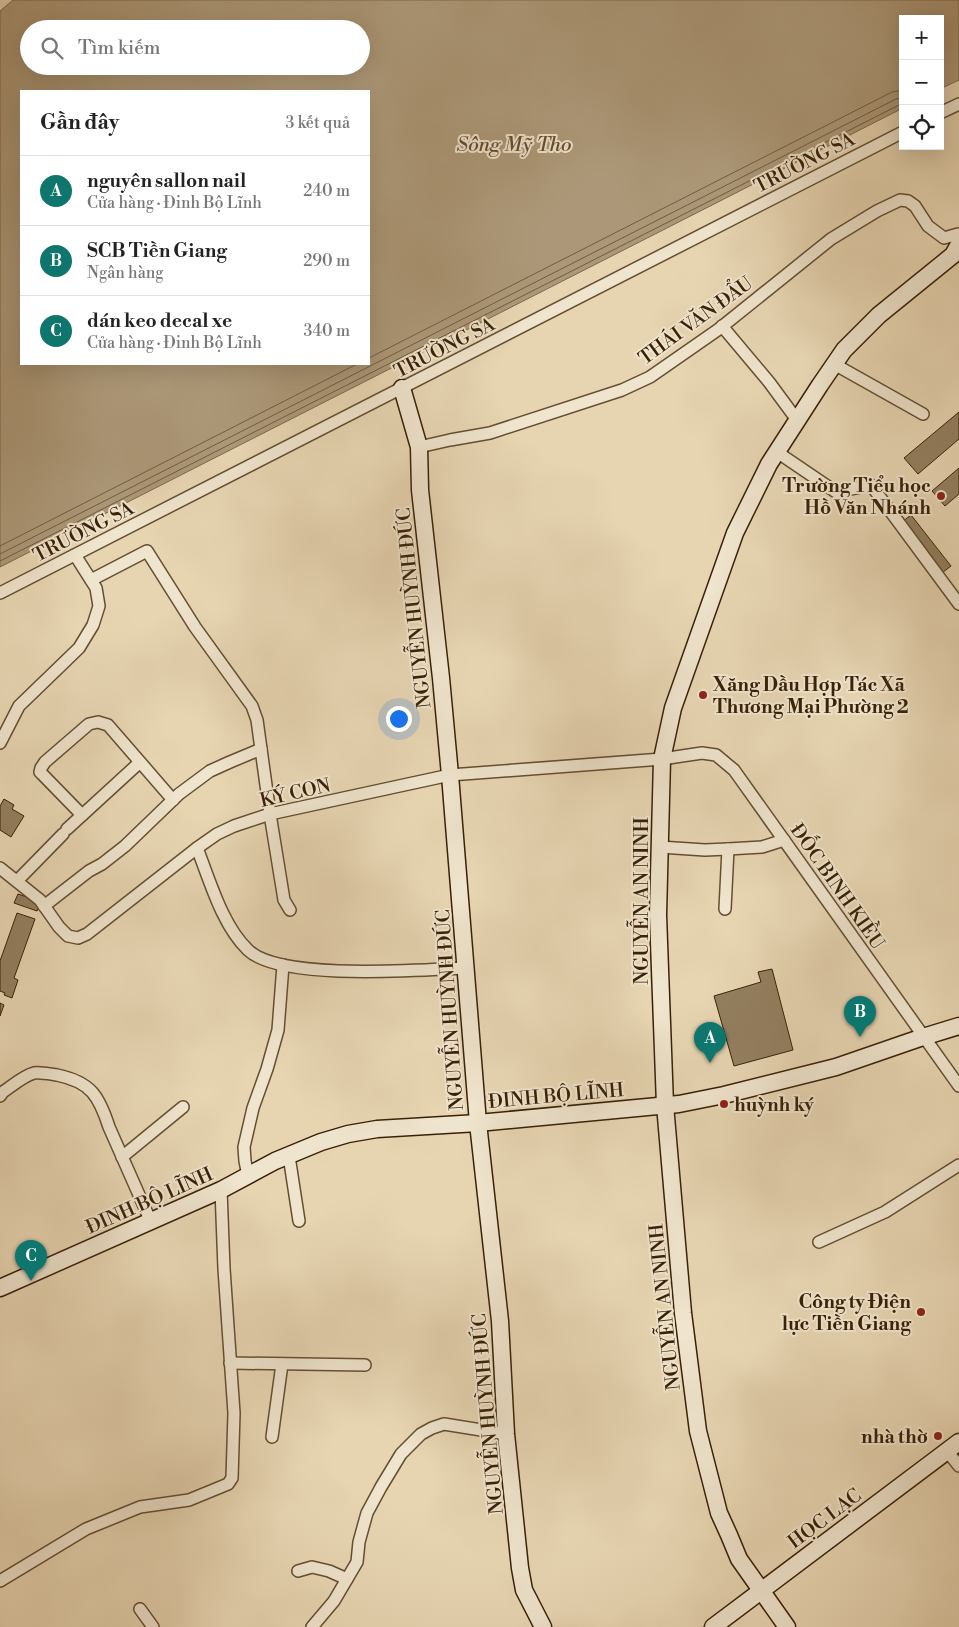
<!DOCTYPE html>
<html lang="vi">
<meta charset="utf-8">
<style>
body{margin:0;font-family:"Libre Bodoni",serif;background:#f2f2f2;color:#222}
.controls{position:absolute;right:15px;top:15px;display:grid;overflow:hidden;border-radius:0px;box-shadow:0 5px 20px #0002}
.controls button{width:45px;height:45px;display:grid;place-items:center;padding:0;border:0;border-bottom:1px solid #e0e0e0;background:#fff;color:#222;font:25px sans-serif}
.you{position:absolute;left:398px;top:718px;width:18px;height:18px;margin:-12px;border:4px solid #fff;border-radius:50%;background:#1a73e8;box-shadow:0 0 0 8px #1a73e833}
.badge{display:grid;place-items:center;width:32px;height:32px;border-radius:50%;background:#0f766e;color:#fff;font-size:16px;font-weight:700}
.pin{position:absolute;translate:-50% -41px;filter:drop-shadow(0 1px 2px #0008)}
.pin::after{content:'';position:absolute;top:26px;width:18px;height:15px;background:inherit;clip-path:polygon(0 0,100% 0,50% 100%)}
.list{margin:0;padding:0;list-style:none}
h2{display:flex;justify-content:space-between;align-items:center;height:65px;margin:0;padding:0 20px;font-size:21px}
h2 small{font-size:16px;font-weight:400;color:#767676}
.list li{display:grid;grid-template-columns:32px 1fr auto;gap:15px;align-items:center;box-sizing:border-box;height:70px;padding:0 20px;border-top:1px solid #e0e0e0}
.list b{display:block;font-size:19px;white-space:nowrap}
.list p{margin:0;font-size:16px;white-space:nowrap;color:#767676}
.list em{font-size:16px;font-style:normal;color:#767676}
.icon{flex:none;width:28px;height:28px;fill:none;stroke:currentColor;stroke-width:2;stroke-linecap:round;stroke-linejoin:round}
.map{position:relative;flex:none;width:959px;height:1627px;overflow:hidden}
.search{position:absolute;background:#fff;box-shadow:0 5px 20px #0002;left:20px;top:20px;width:350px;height:55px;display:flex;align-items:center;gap:12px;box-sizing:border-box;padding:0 18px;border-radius:28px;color:#767676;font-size:19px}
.panel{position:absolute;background:#fff;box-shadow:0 5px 20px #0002;left:20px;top:90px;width:350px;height:275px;border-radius:0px}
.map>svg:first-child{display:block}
.water{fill:#ac9878;stroke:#7e684b;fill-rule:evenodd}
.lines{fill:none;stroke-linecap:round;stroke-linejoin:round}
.shore{stroke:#725c40;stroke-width:1}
.building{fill:#937f60;stroke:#392107}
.street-casing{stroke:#644e32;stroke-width:14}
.secondary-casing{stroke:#392107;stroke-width:19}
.street{stroke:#efe4cd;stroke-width:11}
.secondary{stroke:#efe4cd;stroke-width:16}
.poi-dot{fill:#8f2418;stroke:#efe4cd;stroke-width:2}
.labels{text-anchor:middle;stroke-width:4;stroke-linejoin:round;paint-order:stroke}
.street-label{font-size:19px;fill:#392107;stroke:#efe4cd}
.poi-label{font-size:19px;font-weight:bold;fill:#392107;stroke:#efe4cd;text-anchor:end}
.water-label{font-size:20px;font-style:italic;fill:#614b2f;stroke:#efe4cd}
</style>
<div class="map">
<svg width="959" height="1627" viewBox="0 0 959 1627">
<rect width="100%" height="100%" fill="#e7d5b2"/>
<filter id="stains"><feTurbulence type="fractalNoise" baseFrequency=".004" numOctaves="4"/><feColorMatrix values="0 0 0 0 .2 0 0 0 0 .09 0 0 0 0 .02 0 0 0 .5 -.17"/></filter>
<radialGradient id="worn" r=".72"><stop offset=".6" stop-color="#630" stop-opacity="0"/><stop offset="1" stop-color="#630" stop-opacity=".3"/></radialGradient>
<!-- water -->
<path class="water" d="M13,0h946v80l-19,9v-70h-37v89l-903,459v-556zM29,29h332v37h-332zM21,91h348v273h-348z"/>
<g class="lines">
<!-- shore -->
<g class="shore">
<path d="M369,358l523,-266 11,-2"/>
<path d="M0,546l357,-182"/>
<path d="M0,554l896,-455 7,-1"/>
<path d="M0,561l899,-456 4,-1"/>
</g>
</g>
<!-- building -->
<g class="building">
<path d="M959,412v27l-41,35 -14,-16z"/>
<path d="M959,468v26l-14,12 -13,-15z"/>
<path d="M911,515l40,51 -13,10 -40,-51z"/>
<path d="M4,799l10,6 -2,4 12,7 -13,21 -11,-7v-24z"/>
<path d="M18,894l23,8 -4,9 -23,-8z"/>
<path d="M17,913l18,6 -21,59 4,2 -6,18 -8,-3 1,-2 -5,-2v-30z"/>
<path d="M772,969l21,81 -59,16 -20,-70 47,-14 -3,-10z"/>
<path d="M0,1003l4,2 -4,11z"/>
</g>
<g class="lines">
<!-- street casing -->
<g class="street-casing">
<g id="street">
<path d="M940,113l19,-9"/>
<path d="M722,326l47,56 28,38"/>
<path d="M834,364l89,50"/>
<path d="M419,447l31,-7 40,-7 132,-43 28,-13 69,-48 112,-90 46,-28 23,-11 8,1 7,5 13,20 16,12 14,-4 1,2"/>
<path d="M777,452l59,40 35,-7 88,119"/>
<path d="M91,580l56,-29 48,76 57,79 5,14 13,94 14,86 6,10"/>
<path d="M0,593l903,-461"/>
<path d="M0,743l19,-37 60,-58 14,-23 6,-19 -3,-18 -21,-33"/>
<path d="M82,815l-39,-40 -3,-3 1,-4 4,-6 44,-38 9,-2 10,3 65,75"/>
<path d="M67,829l72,-66"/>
<path d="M660,847l45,3 23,-1 34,-2 22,-7"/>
<path d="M197,848c13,33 25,77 51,102 32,31 172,20 218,18"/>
<path d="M0,868l40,32 19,27 9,9 10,2 9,-4 110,-86 20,-14 17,-8 36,-12 180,-39 212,-16 40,-6 14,2 18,15 225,316"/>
<path d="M17,881l46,-47"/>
<path d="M44,906l45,-35 13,-7 23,-18 54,-52 31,-23 20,-9 31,-13"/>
<path d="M725,909l3,-60"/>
<path d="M0,1096l3,-4c9,-6 20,-16 31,-19 6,-1 16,1 23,2 34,7 42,21 52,52l42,95"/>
<path d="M289,1156l10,65"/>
<path d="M122,1157l61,-50"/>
<path d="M248,1176l-3,-15 -1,-14 9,-39 14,-39 11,-39 5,-65"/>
<path d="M819,1242l66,-30 74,-47"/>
<path d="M230,1363l135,2"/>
<path d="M272,1437l10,-73"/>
<path d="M947,1451l12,15"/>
<path d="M298,1571l14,-4 17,4 18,8"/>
<path d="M0,1581l86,-52 54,-22 49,-7 39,-16 4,-6 2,-65 -10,-144 -3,-79"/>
<path d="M140,1609l13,18"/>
<path d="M312,1627l22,-26 23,-39 2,-20 8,-29 14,-26 20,-33 20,-20 11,-6 12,-4 62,10"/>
</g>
</g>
<!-- secondary casing -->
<g class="secondary-casing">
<g id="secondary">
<path d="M402,388l17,59 1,43 21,188 9,97 28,348 22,198 6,113 14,134 4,22 19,37"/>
<path d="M0,1288l221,-98 54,-29 46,-19 27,-8 29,-5 101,-6 201,-19 45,-9 112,-28 87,-30 36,-11"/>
<path d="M713,1627l246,-185"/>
<path d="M787,1627l-48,-68 -10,-24 -10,-22 -21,-82 -15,-118 -18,-208 -7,-190 4,-156 11,-51 62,-175 34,-69 51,-79 24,-35 35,-35 74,-60 6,-11"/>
</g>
</g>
<!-- street -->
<use href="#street" class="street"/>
<!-- secondary -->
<use href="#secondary" class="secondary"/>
</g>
<!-- markers -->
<g class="poi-dot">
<circle cx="941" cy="496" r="5"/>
<circle cx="703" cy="695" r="5"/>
<circle cx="724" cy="1104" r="5"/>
<circle cx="921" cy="1312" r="5"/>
<circle cx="938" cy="1436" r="5"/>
</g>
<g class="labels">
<!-- street labels -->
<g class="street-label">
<text transform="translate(804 162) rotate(-27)" y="7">TRƯỜNG SA</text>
<text transform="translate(695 320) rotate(-36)" y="7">THÁI VĂN ĐẨU</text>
<text transform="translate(444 347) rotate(-27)" y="7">TRƯỜNG SA</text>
<text transform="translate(83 531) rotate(-27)" y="7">TRƯỜNG SA</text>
<text transform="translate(413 608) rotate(-96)" y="7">NGUYỄN HUỲNH ĐỨC</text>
<text transform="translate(295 792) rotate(-13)" y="7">KÝ CON</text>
<text transform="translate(838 886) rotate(55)" y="7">ĐỐC BINH KIỀU</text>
<text transform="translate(641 901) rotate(-90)" y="7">NGUYỄN AN NINH</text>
<text transform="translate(449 1010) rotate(-94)" y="7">NGUYỄN HUỲNH ĐỨC</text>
<text transform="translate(556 1095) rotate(-5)" y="7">ĐINH BỘ LĨNH</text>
<text transform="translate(149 1200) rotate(-24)" y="7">ĐINH BỘ LĨNH</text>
<text transform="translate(664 1307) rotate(-96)" y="7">NGUYỄN AN NINH</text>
<text transform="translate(487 1414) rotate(-95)" y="7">NGUYỄN HUỲNH ĐỨC</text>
<text transform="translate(824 1518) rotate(-37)" y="7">HỌC LẠC</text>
</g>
<!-- poi labels -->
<g class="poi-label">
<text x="931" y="492">Trường Tiểu học<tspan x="931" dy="22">Hồ Văn Nhánh</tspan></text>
<text x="713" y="691" text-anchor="start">Xăng Dầu Hợp Tác Xã<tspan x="713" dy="22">Thương Mại Phường 2</tspan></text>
<text x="734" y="1111" text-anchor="start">huỳnh ký</text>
<text x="911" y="1308">Công ty Điện<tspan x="911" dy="22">lực Tiền Giang</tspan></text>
<text x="928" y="1443">nhà thờ</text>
</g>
<!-- water labels -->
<g class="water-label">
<text x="514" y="151">Sông Mỹ Tho</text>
</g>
</g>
<rect width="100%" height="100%" filter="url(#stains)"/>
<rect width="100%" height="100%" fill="url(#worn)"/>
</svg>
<div class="controls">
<button>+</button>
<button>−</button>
<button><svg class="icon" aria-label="locate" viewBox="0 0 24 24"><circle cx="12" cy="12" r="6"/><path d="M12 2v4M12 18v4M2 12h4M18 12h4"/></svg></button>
</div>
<div class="you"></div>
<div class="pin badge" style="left:710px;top:1063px">A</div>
<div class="pin badge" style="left:860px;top:1037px">B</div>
<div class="pin badge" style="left:31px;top:1281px">C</div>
<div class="search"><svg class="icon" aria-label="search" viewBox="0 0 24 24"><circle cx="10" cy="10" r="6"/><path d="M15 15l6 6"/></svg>Tìm kiếm</div>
<section class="panel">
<h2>Gần đây<small>3 kết quả</small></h2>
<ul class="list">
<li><span class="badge">A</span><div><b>nguyên sallon nail</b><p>Cửa hàng · Đinh Bộ Lĩnh</p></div><em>240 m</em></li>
<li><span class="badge">B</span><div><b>SCB Tiền Giang</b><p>Ngân hàng</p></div><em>290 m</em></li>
<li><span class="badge">C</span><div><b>dán keo decal xe</b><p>Cửa hàng · Đinh Bộ Lĩnh</p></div><em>340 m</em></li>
</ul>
</section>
</div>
